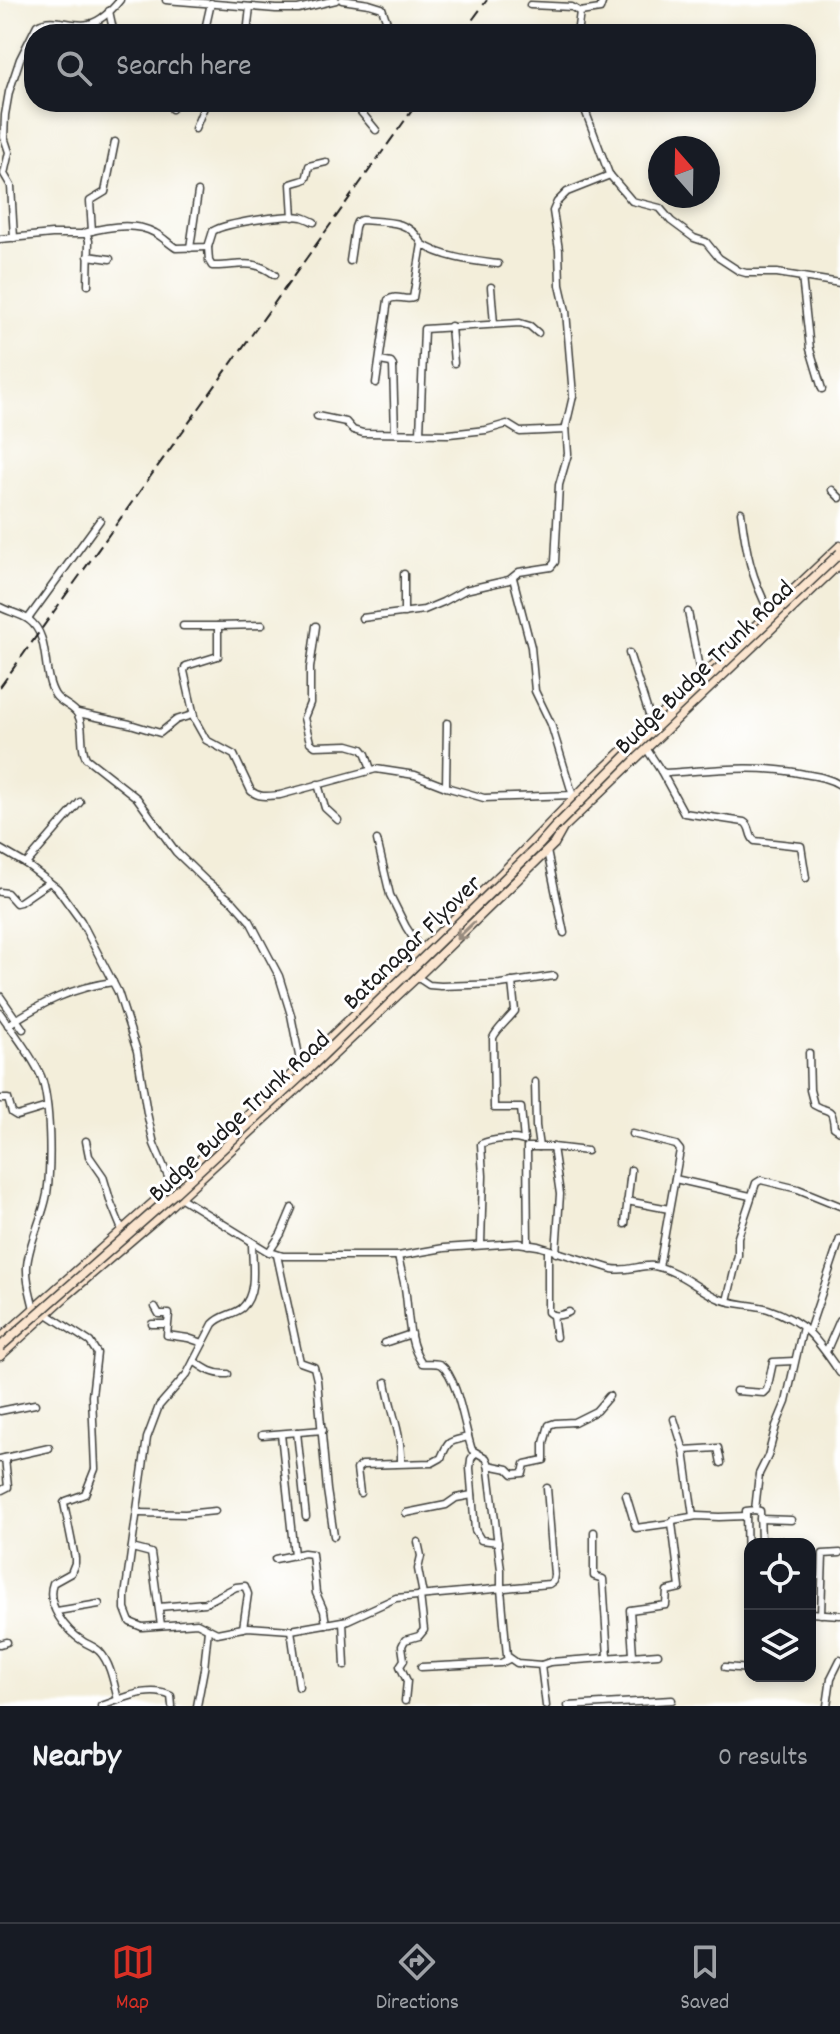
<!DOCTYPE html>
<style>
body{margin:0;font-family:Dekko,sans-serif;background:#20242c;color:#f1f3f6}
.controls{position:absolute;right:24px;bottom:24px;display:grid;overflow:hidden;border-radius:16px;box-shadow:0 4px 12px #0003}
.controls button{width:72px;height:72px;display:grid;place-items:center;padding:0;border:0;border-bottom:2px solid #363941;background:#171b24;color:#f1f3f6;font:40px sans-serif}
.compass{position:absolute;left:648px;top:136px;width:72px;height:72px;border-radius:50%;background:#171b24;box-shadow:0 4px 12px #0003;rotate:340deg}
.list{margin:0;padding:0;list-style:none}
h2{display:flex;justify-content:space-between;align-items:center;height:104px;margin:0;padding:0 32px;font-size:34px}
h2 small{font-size:26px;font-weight:400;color:#9ea1a6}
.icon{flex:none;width:44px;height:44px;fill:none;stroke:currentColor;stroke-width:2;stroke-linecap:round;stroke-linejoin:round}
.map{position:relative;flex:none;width:840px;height:1706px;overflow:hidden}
.search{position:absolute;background:#171b24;box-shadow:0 4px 12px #0003;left:24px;right:24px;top:24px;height:88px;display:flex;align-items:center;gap:20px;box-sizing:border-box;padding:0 28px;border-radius:32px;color:#9ea1a6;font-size:30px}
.sheet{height:216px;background:#171b24}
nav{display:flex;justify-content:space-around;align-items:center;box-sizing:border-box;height:112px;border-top:2px solid #363941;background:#171b24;font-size:22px;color:#9ea1a6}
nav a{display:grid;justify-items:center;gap:4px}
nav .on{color:#d93025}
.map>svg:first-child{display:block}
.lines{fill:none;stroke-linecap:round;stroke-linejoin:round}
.street-casing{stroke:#3c3c38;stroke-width:9}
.secondary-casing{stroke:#3c3c38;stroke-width:11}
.street{stroke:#fff;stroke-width:6}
.secondary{stroke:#fbe5cf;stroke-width:8}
.rail{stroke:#1c1c1c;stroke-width:2;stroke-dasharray:12 6;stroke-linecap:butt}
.secondary-bridge-casing{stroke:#3c3c38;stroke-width:11;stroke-linecap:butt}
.secondary-bridge{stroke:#fbe5cf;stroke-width:8}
.oneway{stroke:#978b7e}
.labels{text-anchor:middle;stroke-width:6;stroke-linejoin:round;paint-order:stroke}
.street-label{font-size:26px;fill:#1c1c1c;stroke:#fff}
</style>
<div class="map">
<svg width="840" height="1706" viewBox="0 0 840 1706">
<rect width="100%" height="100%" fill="#fff"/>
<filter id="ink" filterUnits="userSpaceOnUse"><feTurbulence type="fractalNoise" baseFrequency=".0125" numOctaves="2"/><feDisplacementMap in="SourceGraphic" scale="16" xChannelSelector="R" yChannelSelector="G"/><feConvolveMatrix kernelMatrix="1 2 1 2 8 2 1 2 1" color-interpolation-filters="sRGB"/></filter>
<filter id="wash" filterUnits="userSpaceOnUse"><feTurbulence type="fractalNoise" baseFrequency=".006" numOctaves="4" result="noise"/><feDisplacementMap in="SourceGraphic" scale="32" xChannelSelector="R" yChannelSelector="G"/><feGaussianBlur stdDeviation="1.8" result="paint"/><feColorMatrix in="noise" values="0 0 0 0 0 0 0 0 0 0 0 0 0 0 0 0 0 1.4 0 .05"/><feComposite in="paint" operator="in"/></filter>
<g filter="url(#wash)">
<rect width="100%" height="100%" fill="#f3eeda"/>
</g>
<g filter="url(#ink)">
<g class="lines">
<!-- street casing -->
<g class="street-casing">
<g id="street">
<path d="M166,0l110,9h22l38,-9"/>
<path d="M342,0l27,4 13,4 9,26"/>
<path d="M530,5l42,2 8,5"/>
<path d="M109,11l5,23"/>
<path d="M204,34l7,-31"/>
<path d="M247,34l3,-27"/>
<path d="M577,34l3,-22 20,-3 3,-9"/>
<path d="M365,102l-4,5v5l15,18"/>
<path d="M582,102l27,72 23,27 28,7 11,13 23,17 12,4 13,16 20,13 7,2h31l63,10"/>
<path d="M506,103l76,-1"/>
<path d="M172,109l3,-7"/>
<path d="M195,129l11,-27"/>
<path d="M293,217l-2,-33c16,-6 15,0 18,-18l17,-4"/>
<path d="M92,231l-2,-30 15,-9 10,-50"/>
<path d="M84,233c21,-6 50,-12 71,0 8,4 14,11 21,15l32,-1 5,-16c13,-8 73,-17 89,-14 4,1 8,3 12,5"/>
<path d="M14,238l-3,-52 -7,-12 5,-22 -5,-15 1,-22 4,-23 11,-33 17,-34c16,-10 35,3 52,-1 12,-3 23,-14 31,-24"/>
<path d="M0,239l52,-5h35l2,7 -1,44"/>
<path d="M422,244c21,14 52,17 76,20"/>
<path d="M208,247l1,14 3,5c26,1 40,-9 63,9"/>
<path d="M190,248l8,-56"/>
<path d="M88,256l22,3"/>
<path d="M350,261l5,-34 2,-5 4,-2c24,2 49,-1 61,24l-9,54c-8,3 -17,-4 -25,2l-12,83"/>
<path d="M802,277l8,72 12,40"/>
<path d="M491,287l3,37"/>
<path d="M451,326l3,37"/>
<path d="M380,361l11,2 2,3 2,67"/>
<path d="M317,416l29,6 7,8 10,3 86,1 37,-4 21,-6 13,8 46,-2"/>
<path d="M420,434l4,-105 96,-6 10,3 8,7"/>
<path d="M832,490l8,8"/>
<path d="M741,512c5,40 10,65 29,101"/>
<path d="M404,574v39"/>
<path d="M513,578l18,69 4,44 16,33 22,72"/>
<path d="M0,607c9,5 21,7 29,13 22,16 12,52 26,75 6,9 19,11 23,20 7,13 1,30 8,43l51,40 39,54 29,28 28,22 17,19 29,55 12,39 10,51"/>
<path d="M688,612l13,66"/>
<path d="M362,618l62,-8 19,-8 22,-12 44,-10 10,-8 32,-5 4,-5 4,-77 9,-31 -2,-28 7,-30 -7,-85 -6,-26 -1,-35 -6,-39 4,-9 10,-10 43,-17"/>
<path d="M28,619l72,-99"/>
<path d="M183,626h35"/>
<path d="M316,626l-6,42v35l-6,15 6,24 5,4 33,-1 14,4 4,5 5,16"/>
<path d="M629,653l23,71"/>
<path d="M78,713l52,11 30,9 16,-13 16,-5 14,25 28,15 17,36c8,7 18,5 29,4l96,-26 39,6 31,12 38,11 89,-3"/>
<path d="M194,716l-10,-45 2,-5 32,-10v-30l44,-1"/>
<path d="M646,748l15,23 4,2c47,-3 93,-9 139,1 13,2 25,4 36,11"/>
<path d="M661,771l23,42 60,9c8,4 4,14 11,19l46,5 5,32"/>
<path d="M318,784l7,24 13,12"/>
<path d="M446,787l1,-64"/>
<path d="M377,840l13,55 16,32 15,23"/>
<path d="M0,849l26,15 31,24 24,33 37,71 19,59 10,62 7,31 18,42"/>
<path d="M547,851l17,82"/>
<path d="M26,864l54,-62"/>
<path d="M0,892l7,1 9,10 4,-1 29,-20"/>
<path d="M417,977l12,8 12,1 59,-2 54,-8"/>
<path d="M512,982l3,29c-6,8 -19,19 -22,27l1,70h27l3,33"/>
<path d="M0,996l23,33"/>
<path d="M0,1013c14,20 31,41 41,63 10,26 10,90 6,118 -4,24 -18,47 -20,72 -1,15 4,29 7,43"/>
<path d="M8,1025c33,-22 66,-38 105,-43"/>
<path d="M809,1053l1,37 4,15c15,9 18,0 20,22l6,4"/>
<path d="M535,1082l1,44 3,21"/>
<path d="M0,1099h8l4,14 5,3 30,-9"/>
<path d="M632,1134l44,11 4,5 -21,117"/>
<path d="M86,1141l3,15 14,20 8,27 11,27"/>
<path d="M553,1147l7,47 -4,59"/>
<path d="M675,1179l75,17"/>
<path d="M178,1196l89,55 16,5h115l46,-8 74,-5 20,3 74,23c17,3 29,-5 42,-3 25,4 44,24 66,33 15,6 33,5 48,10 38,12 51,33 72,64"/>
<path d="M627,1201l42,8"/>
<path d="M625,1224l6,-54"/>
<path d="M252,1243c0,20 6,50 -10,65 -9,7 -21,7 -29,16l-26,50 -28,32 -12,32 -22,158v13l5,13 12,5 55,-4 20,10 31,-6 43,3 57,-10 48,-22 153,-14 4,-3 1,-6 -7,-87"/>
<path d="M481,1244l2,-68 -2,-32c11,-5 31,-7 43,-3"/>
<path d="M528,1245l-1,-98h26l34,4"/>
<path d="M548,1250v62c6,6 14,3 21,0"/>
<path d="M269,1252l12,-18 11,-26"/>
<path d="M277,1255l23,107 14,5 3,13 10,110 7,46"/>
<path d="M398,1256c2,10 5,21 7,32 4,24 2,54 17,75 6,1 15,-1 19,2 17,12 24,66 31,85l14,8 2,4 13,108v19l6,67 10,7 24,2 5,41"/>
<path d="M727,1301l11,-46v-18l18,-54 5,-3 37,9 42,17"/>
<path d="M155,1307l4,7h10l-2,21 21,3 15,5"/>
<path d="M47,1314l43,28 7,11 -5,43 3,73 -10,25 -19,7 -2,2 11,55v5l-4,10 -18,10c-8,22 13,48 31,59 5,3 11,5 16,10 11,12 14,33 18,48"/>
<path d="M553,1316l3,21"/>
<path d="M152,1324h15"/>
<path d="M809,1331l31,-92"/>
<path d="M384,1343l27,-9"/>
<path d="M826,1352l14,-32"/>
<path d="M194,1361c11,8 20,14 34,13"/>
<path d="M386,1382c4,27 16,52 15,80"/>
<path d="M736,1391l28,2 3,-3 6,-28 21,-1"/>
<path d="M0,1411l35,-7"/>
<path d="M674,1419l10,32 9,65"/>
<path d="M297,1432l9,85"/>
<path d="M281,1434l13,121"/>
<path d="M262,1435l61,-5"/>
<path d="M684,1450l34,-2 3,15"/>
<path d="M475,1453l-4,6 -1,9 5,62 6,10 17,2"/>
<path d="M0,1459l49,-11"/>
<path d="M488,1465l20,4 5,5 10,-1 2,-9 19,-4v-17l5,-18 6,-2 19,-1 22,-11 13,-15"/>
<path d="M0,1491l8,-4 -3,-29"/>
<path d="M360,1493l-3,-24 5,-4 70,-2 9,-5c8,-19 8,-16 27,-21"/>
<path d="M626,1495l10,33 36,-5 1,-3 24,-4 22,1 27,-1"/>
<path d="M755,1510l5,1 1,30h21"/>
<path d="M138,1513l47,1 30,-3"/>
<path d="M406,1513l40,-8 10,-7 16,-3"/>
<path d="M760,1519l31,1"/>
<path d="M594,1532v44l9,3 5,78"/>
<path d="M418,1542l3,14 -3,13 5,26"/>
<path d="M132,1548l19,5 10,72"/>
<path d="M275,1559l29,-6 8,1 4,39 8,18 2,13"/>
<path d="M750,1580l-3,-3 -1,-66 9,-1 4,-36 9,-18 8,-30 10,-24 17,-75"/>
<path d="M159,1607l46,-4 31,-16 9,-1 3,8 -5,34"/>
<path d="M57,1611l42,-7"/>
<path d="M810,1613l30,2"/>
<path d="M821,1614l2,-60 17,-1"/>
<path d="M343,1621l2,45"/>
<path d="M291,1630l8,57"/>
<path d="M0,1644l7,-2"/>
<path d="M633,1655l-3,-45 36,-5 1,-14 13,-3 -8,-65"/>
<path d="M541,1665l9,-3 108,-8"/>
<path d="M421,1667l80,-4 8,-4"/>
<path d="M725,1667l25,2"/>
<path d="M405,1701l2,-20 -7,-15 4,-6 -2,-14 3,-6 14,-4 5,-6 -4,-35"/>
<path d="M101,1706c22,-7 48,-21 70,-10l1,10"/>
<path d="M197,1706l7,-37 4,-40"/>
<path d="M568,1706l104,-6"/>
<path d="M827,1706l4,-28 9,-18"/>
</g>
</g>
<!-- secondary casing -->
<g class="secondary-casing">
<g id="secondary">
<path d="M0,1339l172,-153 129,-120 199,-191 94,-97 246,-232"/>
<path d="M0,1356l67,-61 91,-78 156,-144 103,-96 137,-133 9,-16 277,-265"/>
</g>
</g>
<!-- street -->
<use href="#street" class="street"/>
<!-- secondary -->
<use href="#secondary" class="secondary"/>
<!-- rail -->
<g class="rail">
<path d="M462,34l25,-34"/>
<path d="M0,687l418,-585"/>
</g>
<!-- secondary-bridge casing -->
<g class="secondary-bridge-casing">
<path id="secondary-bridge" d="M0,1347l176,-155 135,-125 228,-222 16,-18 76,-76 209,-198"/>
</g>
<!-- secondary-bridge -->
<use href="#secondary-bridge" class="secondary-bridge"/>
</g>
<!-- one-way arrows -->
<defs><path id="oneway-shaft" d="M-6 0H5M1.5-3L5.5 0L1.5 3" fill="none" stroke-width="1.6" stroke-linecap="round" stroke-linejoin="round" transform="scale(2)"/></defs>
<use class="oneway" href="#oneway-shaft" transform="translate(465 931) rotate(136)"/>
</g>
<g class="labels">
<!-- street labels -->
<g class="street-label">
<text transform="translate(703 666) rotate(-44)" y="9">Budge Budge Trunk Road</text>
<text transform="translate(411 941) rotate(-44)" y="9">Batanagar Flyover</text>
<text transform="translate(238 1115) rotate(-43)" y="9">Budge Budge Trunk Road</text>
</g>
</g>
</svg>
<div class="controls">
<button><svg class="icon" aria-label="locate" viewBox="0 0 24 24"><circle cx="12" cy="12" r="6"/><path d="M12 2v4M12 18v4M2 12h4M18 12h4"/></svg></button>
<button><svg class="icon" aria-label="layers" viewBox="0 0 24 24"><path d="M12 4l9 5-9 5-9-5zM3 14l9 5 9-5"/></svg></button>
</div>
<svg class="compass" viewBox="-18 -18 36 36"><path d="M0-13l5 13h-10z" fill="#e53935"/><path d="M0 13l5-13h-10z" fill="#9ea1a6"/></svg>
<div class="search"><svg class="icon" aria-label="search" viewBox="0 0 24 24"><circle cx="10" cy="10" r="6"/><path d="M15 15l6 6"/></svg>Search here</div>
</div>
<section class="sheet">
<h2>Nearby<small>0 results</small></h2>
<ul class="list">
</ul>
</section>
<nav>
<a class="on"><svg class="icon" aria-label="map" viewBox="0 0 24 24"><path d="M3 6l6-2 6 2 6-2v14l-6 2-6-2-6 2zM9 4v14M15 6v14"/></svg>Map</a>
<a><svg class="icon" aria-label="directions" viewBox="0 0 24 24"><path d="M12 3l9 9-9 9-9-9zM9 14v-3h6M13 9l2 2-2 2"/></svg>Directions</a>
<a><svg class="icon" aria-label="saved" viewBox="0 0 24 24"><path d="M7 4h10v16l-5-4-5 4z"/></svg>Saved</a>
</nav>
